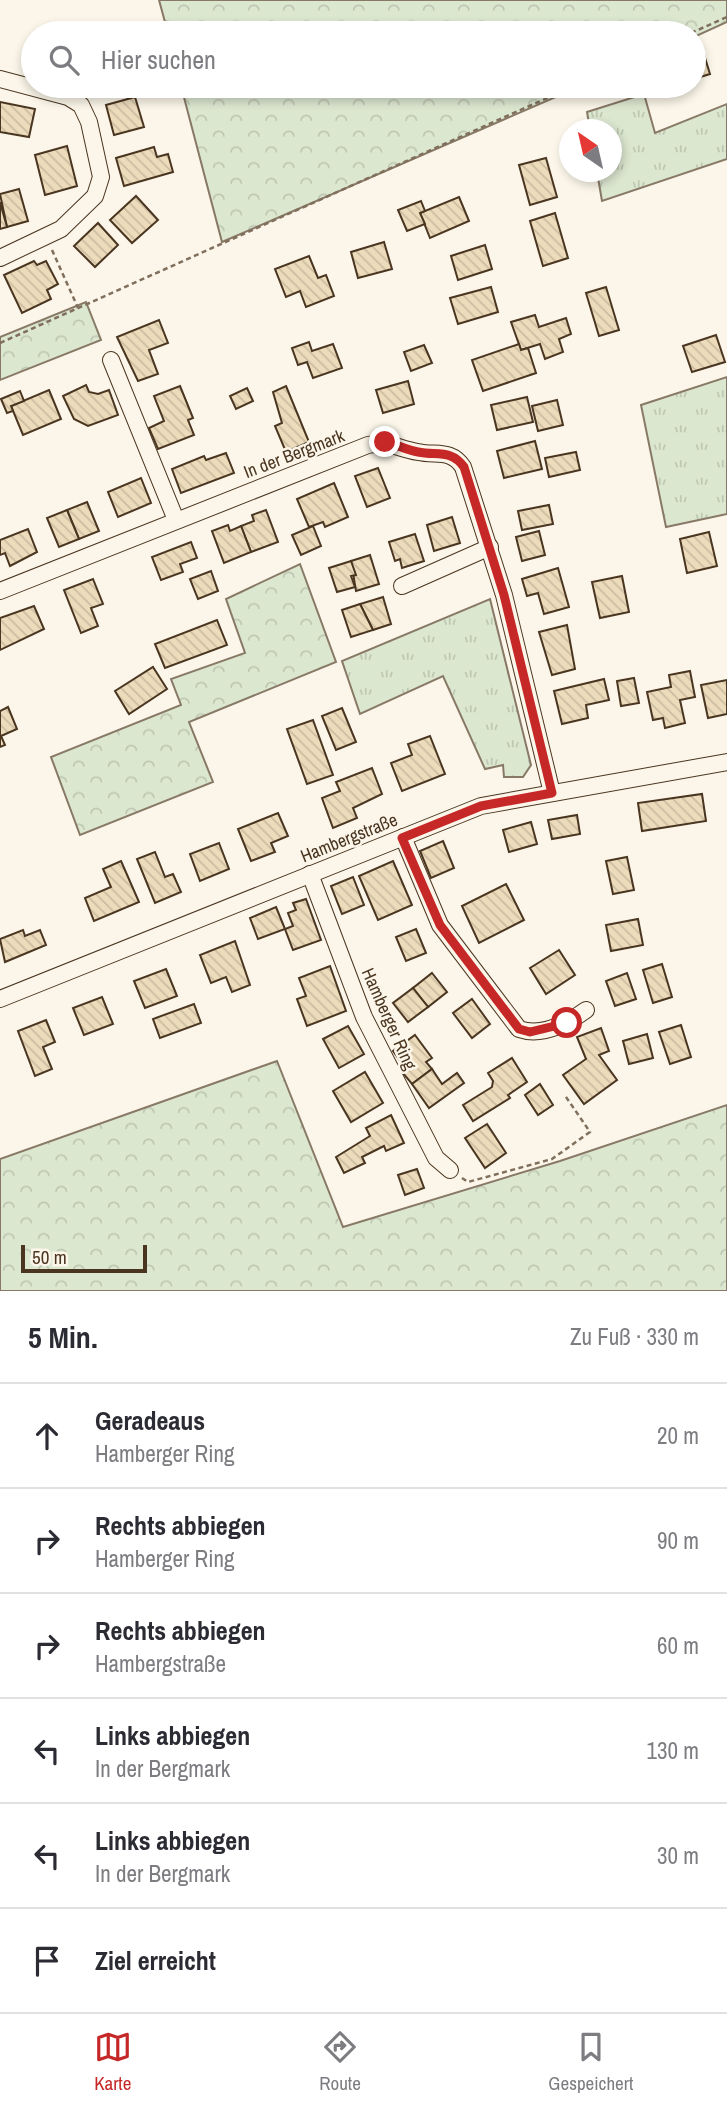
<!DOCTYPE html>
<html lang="de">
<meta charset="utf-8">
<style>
body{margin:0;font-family:"Archivo Narrow",sans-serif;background:#f2f2f3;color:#2b2b33}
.compass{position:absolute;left:559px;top:119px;width:63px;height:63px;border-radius:50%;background:#fff;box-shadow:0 4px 10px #0003;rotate:326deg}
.scale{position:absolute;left:21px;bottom:18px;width:126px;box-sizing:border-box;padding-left:7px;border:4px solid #4a3520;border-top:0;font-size:19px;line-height:24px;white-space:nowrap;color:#4a3520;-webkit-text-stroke:5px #fbf6e9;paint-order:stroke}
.stop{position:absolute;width:21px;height:21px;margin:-16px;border:5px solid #c62828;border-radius:50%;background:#fff}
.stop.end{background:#c62828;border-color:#fff;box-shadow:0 2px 7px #0008}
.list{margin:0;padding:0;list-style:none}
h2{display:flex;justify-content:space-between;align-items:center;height:91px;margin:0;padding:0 28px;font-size:30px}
h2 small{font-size:23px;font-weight:400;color:#7c7c81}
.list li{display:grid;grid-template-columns:46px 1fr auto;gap:21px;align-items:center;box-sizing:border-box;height:105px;padding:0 28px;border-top:2px solid #e1e1e2}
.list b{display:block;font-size:26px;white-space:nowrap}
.list p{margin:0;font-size:23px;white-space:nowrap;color:#7c7c81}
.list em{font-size:23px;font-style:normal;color:#7c7c81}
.icon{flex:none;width:38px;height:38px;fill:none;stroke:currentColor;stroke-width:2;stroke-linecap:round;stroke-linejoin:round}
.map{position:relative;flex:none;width:727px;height:1291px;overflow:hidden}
.search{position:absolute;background:#fff;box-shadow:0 4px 10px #0003;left:21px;right:21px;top:21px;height:77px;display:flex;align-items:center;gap:18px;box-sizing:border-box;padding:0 24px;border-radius:38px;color:#7c7c81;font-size:26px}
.sheet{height:721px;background:#fff}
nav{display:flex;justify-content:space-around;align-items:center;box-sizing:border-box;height:98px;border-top:2px solid #e1e1e2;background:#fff;font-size:19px;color:#7c7c81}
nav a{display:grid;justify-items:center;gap:4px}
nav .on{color:#c62828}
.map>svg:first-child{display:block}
.grass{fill:url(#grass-tufts);stroke:#887966;stroke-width:2}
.forest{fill:url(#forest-crowns);stroke:#887966;stroke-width:2}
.building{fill:url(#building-back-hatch);stroke:#4a3520;stroke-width:2}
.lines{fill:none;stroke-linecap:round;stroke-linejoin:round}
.minor-casing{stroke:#4a3520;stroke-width:18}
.path{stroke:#7f6f5c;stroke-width:2.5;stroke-dasharray:5 3.5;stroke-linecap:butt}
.minor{stroke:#fbf6e9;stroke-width:16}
.route{stroke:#c62828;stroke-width:9}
.labels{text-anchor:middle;stroke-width:5;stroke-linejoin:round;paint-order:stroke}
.street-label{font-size:18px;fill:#4a3520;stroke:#fbf6e9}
</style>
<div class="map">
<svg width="727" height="1291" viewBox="0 0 727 1291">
<defs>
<pattern id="grass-tufts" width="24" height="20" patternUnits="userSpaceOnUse" patternTransform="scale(1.75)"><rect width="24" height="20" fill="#dce7d0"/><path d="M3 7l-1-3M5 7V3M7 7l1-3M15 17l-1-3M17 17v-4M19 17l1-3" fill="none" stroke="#bec7b2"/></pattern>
<pattern id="forest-crowns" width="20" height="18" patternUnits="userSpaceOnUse" patternTransform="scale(1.75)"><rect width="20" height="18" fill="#dce7d0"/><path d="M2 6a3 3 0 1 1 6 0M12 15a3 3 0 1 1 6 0" fill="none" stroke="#bec7b2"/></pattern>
<pattern id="building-back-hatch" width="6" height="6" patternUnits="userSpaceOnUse" patternTransform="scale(1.75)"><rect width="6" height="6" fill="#ecdcbc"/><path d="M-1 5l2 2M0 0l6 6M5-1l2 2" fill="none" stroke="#ccbda1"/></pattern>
</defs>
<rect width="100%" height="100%" fill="#fbf6e9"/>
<!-- grass -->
<g class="grass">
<path d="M644,94l11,39 72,-29v55l-125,42 -5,-29h15v-42l-22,-1 -3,-17z"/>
<path d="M727,377v137l-61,13 -25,-122z"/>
<path d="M490,599l41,166 -8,12h-19l-1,-12 -18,4 -42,-93 -83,38 -18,-53z"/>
</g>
<!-- forest -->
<g class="forest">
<path d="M159,0h568v22l-33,15v-4h-526z"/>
<path d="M181,86h400l-359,156z"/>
<path d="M86,302l15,38 -101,40v-43z"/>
<path d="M300,564l36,98 -147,60 24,60 -133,53 -29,-78 130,-52 -10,-26 74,-26 -19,-54z"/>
<path d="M277,1061l66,166 217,-66 167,-56v186h-727v-132z"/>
</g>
<!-- building -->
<g class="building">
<path d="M702,48l8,26 -16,5v-28z"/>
<path d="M135,97l9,30 -30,8 -8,-30z"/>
<path d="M0,102l35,7 -6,28 -29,-5z"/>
<path d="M67,146l10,40 -32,9 -10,-40z"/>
<path d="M154,147l3,10 11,-3 5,18 -49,14 -8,-28z"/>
<path d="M546,158l11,39 -27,8 -11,-40z"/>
<path d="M19,189l9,32 -21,6 -7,-33z"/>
<path d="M136,196l22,24 -26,23 -22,-23z"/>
<path d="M459,197l10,24 -39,17 -10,-25z"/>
<path d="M421,201l4,10 -5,2 5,11 -18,7 -9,-21z"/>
<path d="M0,202l7,25 -7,2z"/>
<path d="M555,213l13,45 -25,8 -13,-45z"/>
<path d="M98,223l20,22 -23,22 -21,-21z"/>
<path d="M384,242l8,27 -34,9 -7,-26z"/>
<path d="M485,245l7,24 -34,11 -7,-24z"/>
<path d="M309,256l9,22 8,-3 8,21 -28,11 -6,-16 -14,6 -11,-28z"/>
<path d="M34,261l3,4 9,-4 12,23 -11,6 4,9 -29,14 -18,-38z"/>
<path d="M491,287l7,25 -40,12 -8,-26z"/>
<path d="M606,287l13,43 -20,6 -13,-43z"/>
<path d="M535,315l4,12 27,-9 5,16 -12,5 4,13 -18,7 -5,-15 -19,6 -10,-28z"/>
<path d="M159,320l9,23 -19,7 9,24 -20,7 -21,-44z"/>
<path d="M716,335l9,27 -33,10 -9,-26z"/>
<path d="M309,342l3,9 21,-7 9,24 -29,10 -6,-16 -9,3 -6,-17z"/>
<path d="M519,344l2,6 7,-2 8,25 -53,18 -11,-31z"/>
<path d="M424,345l8,18 -21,8 -7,-19z"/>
<path d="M408,381l6,23 -31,9 -7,-23z"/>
<path d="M86,385l3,7 9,2 11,-4 9,25 -30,11 -14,-7 -11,-23z"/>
<path d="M180,386l13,32 -5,2 6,15 -36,14 -9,-21 15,-7 -10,-25z"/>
<path d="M286,386l23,56 -23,10 -11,-26 7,-3 -9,-31z"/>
<path d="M247,388l6,13 -17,8 -6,-13z"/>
<path d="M49,390l12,29 -38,16 -12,-29z"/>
<path d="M20,391l4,10 -13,5 2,5 -6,2 -6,-14z"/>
<path d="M527,397l6,25 -36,8 -6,-25z"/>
<path d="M557,400l6,25 -25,6 -6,-25z"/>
<path d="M535,441l7,28 -38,9 -7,-27z"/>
<path d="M576,452l4,18 -31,7 -4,-19z"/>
<path d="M226,453l8,20 -53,20 -9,-24 32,-13 2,4z"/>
<path d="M378,468l12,30 -23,9 -12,-31z"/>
<path d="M141,478l10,25 -33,14 -10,-25z"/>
<path d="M334,483l14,34 -23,10 -2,-5 -14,5 -12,-28z"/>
<path d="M87,502l12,29 -20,8 -12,-29z"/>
<path d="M549,505l4,19 -31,6 -4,-19z"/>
<path d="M67,510l12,29 -20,8 -12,-29z"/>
<path d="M266,510l12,32 -27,10 -10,-26 13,-5 -2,-6z"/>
<path d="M452,517l8,26 -26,8 -7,-26z"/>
<path d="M228,525l2,6 11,-5 10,26 -27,11 -12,-32z"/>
<path d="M313,526l8,20 -20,9 -9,-20z"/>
<path d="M28,529l9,23 -27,14 -5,-13 -5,2v-15z"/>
<path d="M539,531l6,24 -23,6 -6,-24z"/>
<path d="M709,532l8,34 -30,7 -7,-34z"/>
<path d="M415,534l9,27 -22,7 -2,-9 -5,2 -6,-19z"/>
<path d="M191,542l6,16 -17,6 3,8 -22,8 -9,-23z"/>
<path d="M370,555l9,29 -23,7 -5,-30z"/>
<path d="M351,561l5,14 -5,1 4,11 -18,5 -8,-24z"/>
<path d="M558,568l11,39 -25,7 -6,-21 -11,3 -5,-17z"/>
<path d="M211,571l7,20 -20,8 -8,-20z"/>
<path d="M622,576l7,36 -29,6 -8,-36z"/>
<path d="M93,579l10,25 -12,4 7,18 -17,7 -17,-43z"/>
<path d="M383,597l8,27 -18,6 -13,-26z"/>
<path d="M360,604l13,26 -22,7 -9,-27z"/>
<path d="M34,606l10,23 -44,21v-32z"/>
<path d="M217,620l10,25 -62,23 -10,-24z"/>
<path d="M567,625l8,44 -23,6 -13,-43z"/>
<path d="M153,667l14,22 -38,25 -14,-23z"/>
<path d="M690,671l5,26 -15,3 5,23 -20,5 -2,-10 -10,2 -6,-28 24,-5 -2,-12z"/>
<path d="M634,678l5,25 -18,3 -4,-25z"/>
<path d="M604,679l5,21 -23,5 2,13 -26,6 -8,-33z"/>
<path d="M727,680v34l-19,4 -7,-33z"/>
<path d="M8,707l9,22 -16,7 4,9 -5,2v-36z"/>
<path d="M342,708l14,34 -20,8 -14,-34z"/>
<path d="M313,720l20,55 -26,9 -20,-55z"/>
<path d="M430,736l15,38 -43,17 -11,-28 21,-8 -4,-11z"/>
<path d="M372,768l10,26 -29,14 4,10 -24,10 -11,-30 18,-7 -4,-9z"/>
<path d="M702,794l4,27 -64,10 -4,-28z"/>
<path d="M278,813l10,23 -17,7 4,9 -24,9 -13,-32z"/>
<path d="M577,815l3,19 -28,5 -4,-19z"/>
<path d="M531,822l6,22 -28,8 -6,-22z"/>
<path d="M443,841l11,27 -23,10 -11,-27z"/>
<path d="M219,843l10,26 -29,12 -10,-27z"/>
<path d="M155,852l10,25 8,-3 8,18 -26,11 -18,-44z"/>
<path d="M627,857l7,33 -21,4 -7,-33z"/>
<path d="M121,861l18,41 -45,19 -9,-23 26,-11 -8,-18z"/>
<path d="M393,861l19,44 -34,15 -19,-44z"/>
<path d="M353,877l11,28 -22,9 -11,-28z"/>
<path d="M506,884l18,36 -45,23 -17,-37z"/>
<path d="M306,899l15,41 -28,10 -8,-21 8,-3 -5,-13 8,-3 -3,-7z"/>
<path d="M276,907l9,22 -27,10 -8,-21z"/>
<path d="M638,919l5,26 -32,6 -5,-26z"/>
<path d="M416,929l10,24 -20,8 -10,-24z"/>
<path d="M23,930l2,6 15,-6 6,15 -41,17 -5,-23z"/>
<path d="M235,941l15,44 -18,7 -6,-15 -15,6 -11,-28z"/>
<path d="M559,950l16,25 -29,19 -16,-26z"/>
<path d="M662,964l10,33 -19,6 -10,-33z"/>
<path d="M330,966l16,45 -39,15 -10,-27 9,-3 -7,-18z"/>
<path d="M166,969l11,27 -32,12 -11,-27z"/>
<path d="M432,973l15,19 -19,15 -15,-19z"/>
<path d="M627,973l9,26 -21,7 -9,-25z"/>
<path d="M413,988l15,19 -20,15 -15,-19z"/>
<path d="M102,997l11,27 -29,11 -11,-27z"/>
<path d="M472,999l18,25 -18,14 -19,-25z"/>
<path d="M194,1004l7,19 -41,15 -7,-19z"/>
<path d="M46,1020l9,22 -12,5 9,22 -17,7 -17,-45z"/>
<path d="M681,1025l10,32 -21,7 -11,-32z"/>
<path d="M348,1026l16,28 -25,14 -16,-29z"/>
<path d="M601,1028l8,23 -10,4 18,25 -33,24 -21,-29 23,-16 -9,-22z"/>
<path d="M647,1034l6,24 -24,6 -6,-23z"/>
<path d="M415,1035l17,23 -6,4 6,7 -20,15 -10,-12 4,-3 -13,-18z"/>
<path d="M512,1058l15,24 -19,13 2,3 -37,23 -10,-16 29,-18 1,-6 -5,-8z"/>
<path d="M432,1069l10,15 15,-11 7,10 -35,25 -17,-24z"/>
<path d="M365,1072l18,31 -32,19 -18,-31z"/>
<path d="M540,1084l13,21 -15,10 -13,-20z"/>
<path d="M391,1115l13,28 -18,8 -2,-5 -22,11 3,6 -21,10 -8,-16 34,-21 -4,-8z"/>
<path d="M487,1124l19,29 -21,15 -20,-30z"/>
<path d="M417,1169l7,19 -19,7 -7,-20z"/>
</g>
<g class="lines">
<!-- minor casing -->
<g class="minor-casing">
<g id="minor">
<path d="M0,79l68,18 13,8 8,17 12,55 -6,19 -34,33 -61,29"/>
<path d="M111,360l65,160"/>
<path d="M402,586l88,-39"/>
<path d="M0,591l368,-146c23,-4 28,3 50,7 19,4 33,-3 45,15l41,128 48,198"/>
<path d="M403,837l37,88 79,104c23,8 49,-6 67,-19"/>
<path d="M310,874l54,143 72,141 14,12"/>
<path d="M0,999l481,-193 246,-44"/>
</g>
</g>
<!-- path -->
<g class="path">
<path d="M691,33l36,-16"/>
<path d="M52,250l26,58"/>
<path d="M0,343l574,-257"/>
<path d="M462,1178l6,4 84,-23 38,-27 -26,-38"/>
</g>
<!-- minor -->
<use href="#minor" class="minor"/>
</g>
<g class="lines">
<!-- route -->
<path class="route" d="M385,442c11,2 21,8 33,10 19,4 33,-3 46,15l40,128 48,198 -71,13 -79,32 38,87 79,104 11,3 37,-9"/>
</g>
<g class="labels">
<!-- street labels -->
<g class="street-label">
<text transform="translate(294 454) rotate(-21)" y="6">In der Bergmark</text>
<text transform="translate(349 838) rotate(-22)" y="6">Hambergstraße</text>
<text transform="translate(389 1019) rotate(66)" y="6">Hamberger Ring</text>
</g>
</g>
</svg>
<svg class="compass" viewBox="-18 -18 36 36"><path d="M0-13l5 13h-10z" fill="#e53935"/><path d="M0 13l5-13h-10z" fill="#7c7c81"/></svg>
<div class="scale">50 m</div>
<div class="stop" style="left:567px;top:1023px"></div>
<div class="stop end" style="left:385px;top:442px"></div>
<div class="search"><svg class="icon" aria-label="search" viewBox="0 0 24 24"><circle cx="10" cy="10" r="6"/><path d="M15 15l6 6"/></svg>Hier suchen</div>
</div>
<section class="sheet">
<h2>5 Min.<small>Zu Fuß · 330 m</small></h2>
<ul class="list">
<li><svg class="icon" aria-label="ahead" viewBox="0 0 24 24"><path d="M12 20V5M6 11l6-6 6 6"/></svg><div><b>Geradeaus</b><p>Hamberger Ring</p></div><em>20 m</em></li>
<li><svg class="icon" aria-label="right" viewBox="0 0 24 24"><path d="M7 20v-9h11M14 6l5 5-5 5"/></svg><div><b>Rechts abbiegen</b><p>Hamberger Ring</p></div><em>90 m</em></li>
<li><svg class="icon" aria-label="right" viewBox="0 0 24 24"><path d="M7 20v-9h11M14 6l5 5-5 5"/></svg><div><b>Rechts abbiegen</b><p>Hambergstraße</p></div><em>60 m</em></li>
<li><svg class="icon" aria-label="left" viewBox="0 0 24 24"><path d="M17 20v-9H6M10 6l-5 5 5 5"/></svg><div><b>Links abbiegen</b><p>In der Bergmark</p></div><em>130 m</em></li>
<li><svg class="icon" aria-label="left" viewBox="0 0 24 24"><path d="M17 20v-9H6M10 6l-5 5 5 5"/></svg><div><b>Links abbiegen</b><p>In der Bergmark</p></div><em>30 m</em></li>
<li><svg class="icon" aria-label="arrive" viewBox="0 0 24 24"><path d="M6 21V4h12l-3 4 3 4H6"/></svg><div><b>Ziel erreicht</b></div></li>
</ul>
</section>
<nav>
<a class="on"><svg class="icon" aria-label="map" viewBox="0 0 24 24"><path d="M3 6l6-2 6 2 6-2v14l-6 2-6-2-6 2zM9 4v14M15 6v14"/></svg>Karte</a>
<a><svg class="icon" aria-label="directions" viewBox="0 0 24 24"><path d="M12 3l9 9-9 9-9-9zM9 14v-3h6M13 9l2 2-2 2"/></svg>Route</a>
<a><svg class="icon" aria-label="saved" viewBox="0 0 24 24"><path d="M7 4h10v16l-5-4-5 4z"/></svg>Gespeichert</a>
</nav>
